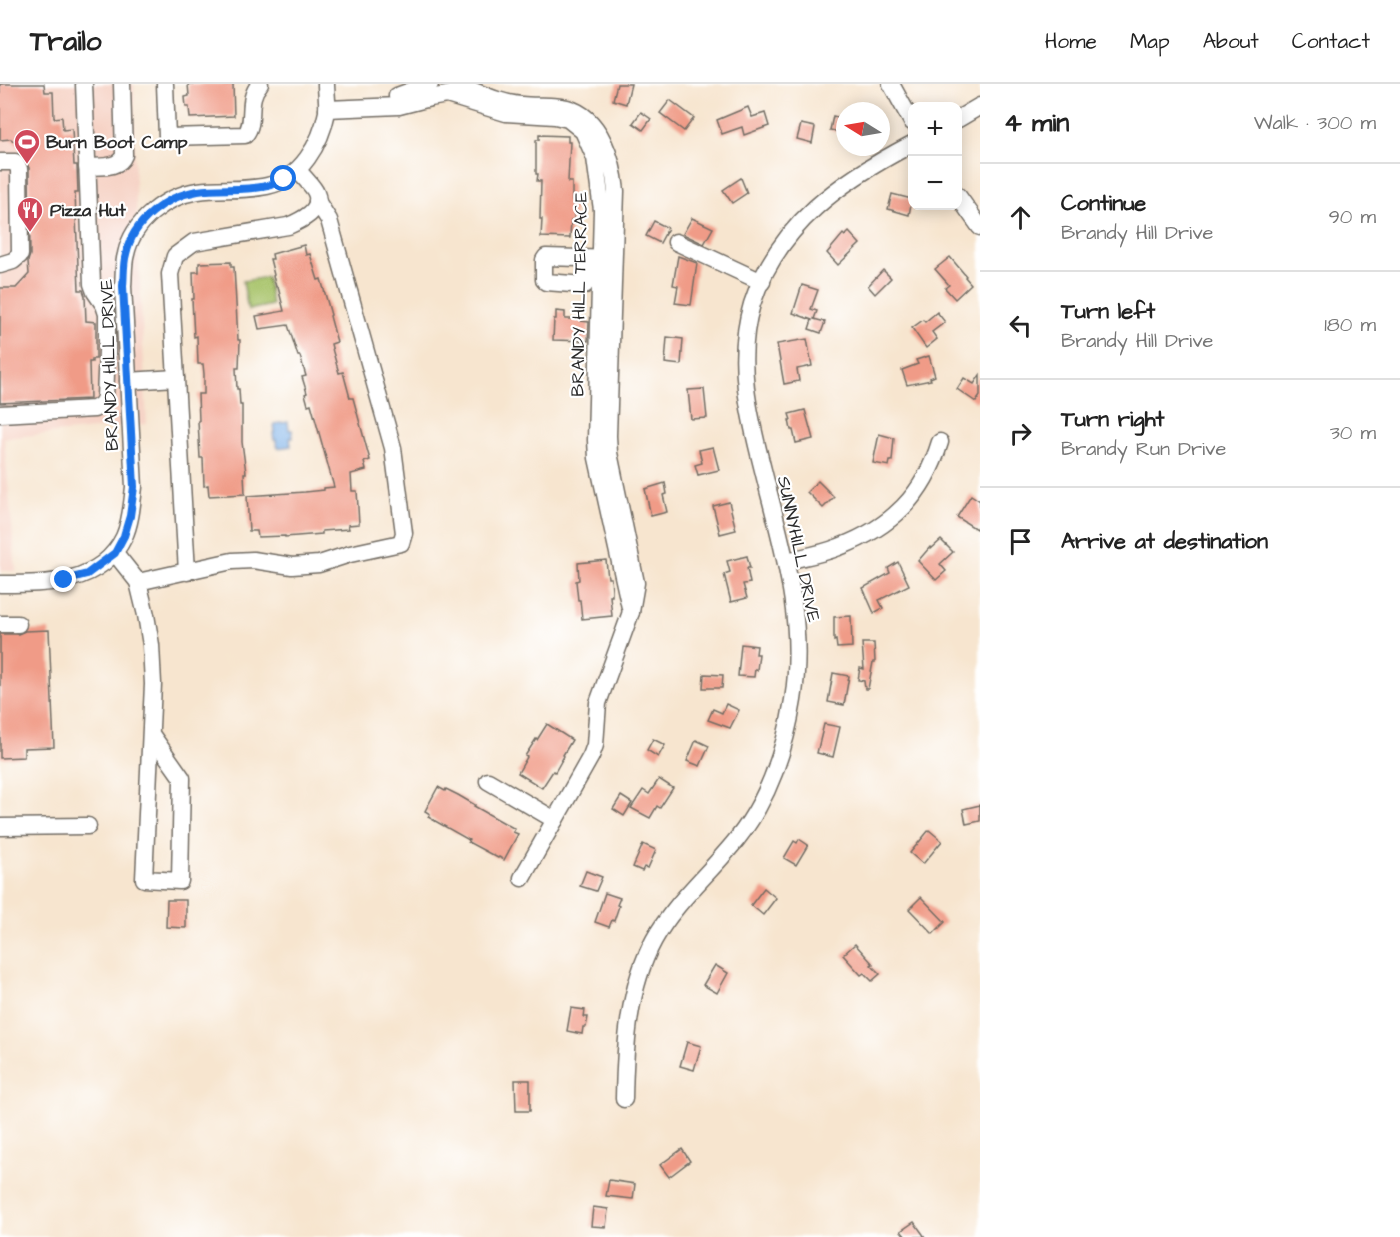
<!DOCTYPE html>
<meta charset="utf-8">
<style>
body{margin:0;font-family:"Architects Daughter",sans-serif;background:#f6f6f6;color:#222}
.controls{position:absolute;right:18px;top:18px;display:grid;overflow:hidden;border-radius:12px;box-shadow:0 3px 15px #0003}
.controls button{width:54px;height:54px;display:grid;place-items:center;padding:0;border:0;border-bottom:2px solid #e0e0e0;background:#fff;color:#222;font:30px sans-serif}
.compass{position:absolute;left:836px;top:18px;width:54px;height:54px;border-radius:50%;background:#fff;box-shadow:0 3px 15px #0003;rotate:281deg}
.stop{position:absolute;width:18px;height:18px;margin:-14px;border:4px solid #1a73e8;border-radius:50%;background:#fff}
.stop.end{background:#1a73e8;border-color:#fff;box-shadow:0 2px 6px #0008}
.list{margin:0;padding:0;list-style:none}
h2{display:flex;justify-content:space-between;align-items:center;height:78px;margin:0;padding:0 24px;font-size:26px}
h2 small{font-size:20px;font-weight:400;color:#767676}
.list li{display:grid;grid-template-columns:39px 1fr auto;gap:18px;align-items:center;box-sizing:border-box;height:108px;padding:0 24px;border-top:2px solid #e0e0e0}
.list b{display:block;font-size:22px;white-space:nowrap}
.list p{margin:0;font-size:20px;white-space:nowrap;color:#767676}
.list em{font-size:20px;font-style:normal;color:#767676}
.icon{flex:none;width:33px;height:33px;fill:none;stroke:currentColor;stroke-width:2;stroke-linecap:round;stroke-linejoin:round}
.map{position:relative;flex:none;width:980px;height:1153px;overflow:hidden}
header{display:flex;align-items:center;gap:36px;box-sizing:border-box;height:84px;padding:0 30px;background:#fff;border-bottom:2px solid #e0e0e0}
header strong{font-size:28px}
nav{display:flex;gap:33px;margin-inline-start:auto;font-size:21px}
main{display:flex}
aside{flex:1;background:#fff}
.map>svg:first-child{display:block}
.built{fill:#f6d2c4}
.green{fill:#a7c369;stroke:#69774a;stroke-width:1.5}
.water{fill:#78aee7;stroke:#526c89;stroke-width:1.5}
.building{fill:#f09b87}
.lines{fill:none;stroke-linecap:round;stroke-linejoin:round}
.minor-casing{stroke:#726c64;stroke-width:19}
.minor{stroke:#fff;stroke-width:16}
.route{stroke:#1a73e8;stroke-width:8}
.labels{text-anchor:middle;stroke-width:4.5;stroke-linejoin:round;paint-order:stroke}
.poi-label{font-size:18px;font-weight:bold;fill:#2b2b2b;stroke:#fff;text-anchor:start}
.street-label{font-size:18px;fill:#2b2b2b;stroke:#fff}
</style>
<header>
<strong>Trailo</strong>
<nav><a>Home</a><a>Map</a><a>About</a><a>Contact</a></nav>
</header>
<main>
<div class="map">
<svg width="980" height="1153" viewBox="0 0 980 1153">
<rect width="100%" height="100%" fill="#fff"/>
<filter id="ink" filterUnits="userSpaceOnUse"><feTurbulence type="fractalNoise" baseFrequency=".0167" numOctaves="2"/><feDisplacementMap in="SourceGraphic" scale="12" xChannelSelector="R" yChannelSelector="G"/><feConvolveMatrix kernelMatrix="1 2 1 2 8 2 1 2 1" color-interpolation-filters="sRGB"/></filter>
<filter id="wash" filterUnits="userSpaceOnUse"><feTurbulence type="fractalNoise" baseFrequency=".008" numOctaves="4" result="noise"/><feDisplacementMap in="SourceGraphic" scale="24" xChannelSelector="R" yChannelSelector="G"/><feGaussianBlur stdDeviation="1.35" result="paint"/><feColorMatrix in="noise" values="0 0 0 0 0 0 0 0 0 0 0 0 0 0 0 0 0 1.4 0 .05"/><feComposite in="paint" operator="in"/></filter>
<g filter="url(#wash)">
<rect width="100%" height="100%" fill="#f7e5cf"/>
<!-- built -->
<path class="built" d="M0,0h134l1,99 12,241 -143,14 12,133h-16z"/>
<!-- green -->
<path class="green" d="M267,193l5,28 -24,5 -5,-29z"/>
<!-- water -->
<path class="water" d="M288,338l1,8h3l1,8h-3l1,8 -13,2 -2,-8h-2l-1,-7 2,-1 -1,-8z"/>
<g id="blocks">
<!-- building -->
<g class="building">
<path d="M0,0h44l1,8h8l1,26 8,-1 1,13 9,-1 2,36h3v1l1,27h-3l4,97h4l2,6 1,25 10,1v37h-4v3h-3l1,37 -90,4v-115h16l13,-14 -1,-13 2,-6 -1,-87 -5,-11v-7l-13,-11 -11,1z"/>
<path d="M188,0h45l1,32 -44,2 -1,-11h-3l-1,-10 4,-1z"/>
<path d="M617,0h14l-5,20 -13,-4z"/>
<path d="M670,16l24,18 -10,13 -24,-18z"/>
<path d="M748,23l4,10 13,-4 4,13 -25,9 -2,-8 -20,7 -5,-14z"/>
<path d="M641,28l10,7 -8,11 -10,-7z"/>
<path d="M833,32l12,3v14l-15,-3z"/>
<path d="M801,40l14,3 -3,16 -15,-4z"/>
<path d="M539,51l29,1v6h2l-2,40h4v18h2v20h-3l-1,18 -29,-1 1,-18h-2l1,-38h-4l1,-7h-2v-34h3z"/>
<path d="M741,94l6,15 -15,10 -9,-13z"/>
<path d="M892,110l20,5 -3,16 -21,-6z"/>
<path d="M692,134l21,10 -9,16 -21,-10z"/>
<path d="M654,137l14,7 -8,15 -14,-7z"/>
<path d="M849,148l11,12 -22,21 -11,-12 16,-19 2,2z"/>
<path d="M304,161l2,10 4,-1 8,26 3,-1 10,36 -1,1 7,26 -6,2 2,8 6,21 4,-1 7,26h3l17,62 -6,2 2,8 -15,4 1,17h5l2,33 -11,1 1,4 -27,2v3l-37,3v-1l-27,1 -1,-6h-8l-2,-35 58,-4 19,-2v-2l10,-1 -23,-83 -3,1 -3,-11 2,-1 -5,-16 4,-1 -6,-20h-2l-10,-31 -29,4 -3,-13 28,-5 -6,-24h-2l-3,-11 1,-1 -4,-16h3l-1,-5z"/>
<path d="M678,172l19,7 -6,42 -16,-2 3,-17 -5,-1z"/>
<path d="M950,173l16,19 -1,1 6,7 -16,15 -10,-11 4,-3 -14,-16z"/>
<path d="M231,178v5h3l4,73h2l-1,28h-3l1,21h2l1,16h2v37l4,31h-2l1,21 -36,2 -1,-11 -4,1 -1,-28h-3l-2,-37h1l-1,-27h6v-20l-1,-10h-5l-1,-28 -3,1 -2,-38h2l-1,-27h6v-9z"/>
<path d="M883,186l8,8 -16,16 -7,-8z"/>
<path d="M802,201l16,5 -7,19 6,2 -3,8 11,3 -4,11 -12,-4 3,-9 -19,-7z"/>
<path d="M556,227l9,1v7h16v2l8,1 -1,19 -35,-1 1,-21h2z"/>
<path d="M937,228l8,10 -13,10 5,7 -11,9 -14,-20 11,-8 2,2z"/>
<path d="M667,253l16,2 -2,26 -16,-2z"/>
<path d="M807,255l5,27 -15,3 2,12 -15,3 -7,-40z"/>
<path d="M929,272l6,20 -5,2 1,2 -24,5 -5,-15 16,-6 -2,-4z"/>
<path d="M980,291v21l-4,6 -19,-13 7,-11 10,6z"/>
<path d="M704,305l3,29 -16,1 -3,-29z"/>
<path d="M805,326l8,29 -17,4 -3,-13h-2l-2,-10h2l-2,-6z"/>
<path d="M879,350l15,4 -2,23h-2l-1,5 -16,-3z"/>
<path d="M713,363l6,23 -21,5 -3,-10 7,-2 -3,-13z"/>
<path d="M818,397l16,16 -11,11 -16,-16z"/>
<path d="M665,399l2,11 -4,1 4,17 -16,4 -6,-27z"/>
<path d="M971,411l9,6v22l-4,6 -19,-12z"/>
<path d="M729,418l7,28 -16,4 -7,-28z"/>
<path d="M941,456l12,12 -13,12 6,7 -10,9 -18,-19 12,-14 1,2z"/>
<path d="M747,472l3,12h-3l3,15 -7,1 4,14 -16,4 -7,-28 6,-2 -3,-11z"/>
<path d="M606,476l2,18h3l1,12v6h-2l2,20 -30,3 -2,-19h-2l-2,-19 3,-1 -1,-17z"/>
<path d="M898,478l11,23 -30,15 4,8 -9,5 -11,-25 27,-15 -2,-5z"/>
<path d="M851,532l1,31 -15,1 -1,-8 -2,1v-24z"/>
<path d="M49,546l5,117 -30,1v9l-24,1v-124h18l7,-3z"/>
<path d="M862,559h12l1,19h-2l-5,27h-3l-1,-8 -6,-1 2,-12 4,1z"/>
<path d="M741,560l16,2 -1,8h3l-2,16 -2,-1 -1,8 -16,-1z"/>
<path d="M833,589l16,3 -5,29 -16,-3z"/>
<path d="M704,590l19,1 -1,13h-19z"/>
<path d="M726,620l13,6 -9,18 -22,-8 5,-11 9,4z"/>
<path d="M547,640l25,16 -9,15 1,1 -9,16 -2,-1 -11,17 -24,-15 9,-16 -2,-1 11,-17 1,1z"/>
<path d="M824,640l16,3 -7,30 -16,-4z"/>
<path d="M653,655l12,6 -7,12 -11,-7z"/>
<path d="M696,656l13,6 -9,20 -13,-5z"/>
<path d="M659,695l14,9 -13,20 -3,-2 -7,12 -19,-10 12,-18 6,4z"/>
<path d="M438,703l7,4 1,-2 12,6 17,10 -1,1 41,23 -2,3 5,2 -14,26 -5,-3 -1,1 -30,-16 1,-2 -41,-23 2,-3 -5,-3z"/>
<path d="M621,712l11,7 -8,13 -11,-7z"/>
<path d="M980,721v16l-14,3 -3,-15z"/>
<path d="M929,746l13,11 -19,23 -13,-11z"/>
<path d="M799,755l9,6 -12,20 -12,-7 10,-17 3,2z"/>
<path d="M643,760l13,6 -8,18 -4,-1 -2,4 -9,-4z"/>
<path d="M586,787l16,6 -6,14 -16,-5z"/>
<path d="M764,804l12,10 -13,17 -12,-10z"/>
<path d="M605,809l15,5 -3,7 2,1 -5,15 -2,-1 -3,7 -14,-5z"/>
<path d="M921,813l24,25 -12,12 -24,-25z"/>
<path d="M167,816h19v28l-20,-1z"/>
<path d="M855,860l18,20 -2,1 9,9 -8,7 -8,-8 -3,2 -18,-20z"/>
<path d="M715,881l13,8 -11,20 -14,-8z"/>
<path d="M571,924l14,2 -1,7h4l-2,10h-3l-1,7 -15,-3z"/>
<path d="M687,958l14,4 -7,24 -14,-4z"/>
<path d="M515,996h15v31h-14z"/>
<path d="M682,1065l8,12 -21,16 -9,-12z"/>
<path d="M609,1096l26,4 -2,15 -27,-3z"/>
<path d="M593,1123l15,2 -2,18 -15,-1z"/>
<path d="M914,1138l11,15h-19l-5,-6z"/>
</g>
</g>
</g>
<g filter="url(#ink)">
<use href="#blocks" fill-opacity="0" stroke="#726c64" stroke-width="1.5"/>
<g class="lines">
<!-- minor casing -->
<g class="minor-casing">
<g id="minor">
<path d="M165,0l2,53 78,-2c12,-14 0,-35 15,-51"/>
<path d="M891,0l21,38"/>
<path d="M397,12l33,-12"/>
<path d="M327,25l72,-3 31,-8 17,-3 59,18 49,3 13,3 15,12 12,27 7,52 -6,230 1,18 34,154 5,-29 -27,-130 -1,-17 8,-245c-3,-30 -15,-74 -49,-83 -15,-4 -31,-1 -46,-3 -23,-2 -45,-14 -66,-21"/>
<path d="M958,35l22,-13"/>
<path d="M0,78h15l4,7 1,86 -7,6 -13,4"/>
<path d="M87,83c13,-1 32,2 37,-12l-2,-71"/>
<path d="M958,112l22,31"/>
<path d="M676,158l86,40"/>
<path d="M586,174l-1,27 -39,-3 -2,-2v-20l2,-3 67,2"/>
<path d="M128,297l48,-3"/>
<path d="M0,330l94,-5c6,-3 9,-5 11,-12l2,-46v-37l-3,-9 -9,-13 -3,-8 -8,-200"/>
<path d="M115,469l23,29 8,33 5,30 2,39 -9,195 36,2 2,-103 -31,-44"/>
<path d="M786,477c17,-4 36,-7 53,-14 53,-20 85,-52 101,-105"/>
<path d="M187,488l-17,-298 5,-18 19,-14 94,-16c12,-5 36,-16 28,-33 -2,-6 -14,-17 -18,-23"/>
<path d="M138,498l94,-21 21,-1 39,6 27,-2 31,-10 51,-11 3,-10 -11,-85 -64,-228 -12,-19"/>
<path d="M0,500c45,0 101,1 124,-47 7,-15 8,-34 10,-50l-11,-201c1,-10 0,-22 3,-32 7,-33 40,-58 72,-63 23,-3 46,0 69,-5 34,-7 54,-43 60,-74 1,-9 -1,-19 -1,-28"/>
<path d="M0,540h18"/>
<path d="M488,697l67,39"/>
<path d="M0,743l88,-1"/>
<path d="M522,794l69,-122 4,-11 3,-42 33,-91"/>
<path d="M624,1015c1,-54 4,-111 30,-159 21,-38 56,-67 83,-101 32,-40 48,-89 56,-139 13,-81 -11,-153 -30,-230 -14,-55 -28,-110 -11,-166 26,-80 89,-123 160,-160"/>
</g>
</g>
<!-- minor -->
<use href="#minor" class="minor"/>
</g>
</g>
<g class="lines" filter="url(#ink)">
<!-- route -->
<path class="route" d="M64,496l23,-6 28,-21 9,-17 6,-20 4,-29 -11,-201c1,-10 0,-22 3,-32 7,-33 40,-58 72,-63 23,-3 47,0 69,-5 6,-1 12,-5 17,-7"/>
</g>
<!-- icons -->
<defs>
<g id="stadium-pin" transform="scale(1.35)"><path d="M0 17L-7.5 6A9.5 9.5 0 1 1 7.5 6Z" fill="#d1495b" stroke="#fff"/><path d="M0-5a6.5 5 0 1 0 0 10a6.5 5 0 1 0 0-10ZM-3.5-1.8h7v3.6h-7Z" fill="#fff"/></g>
<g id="restaurant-pin" transform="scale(1.35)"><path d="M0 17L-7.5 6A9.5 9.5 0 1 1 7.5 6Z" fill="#d1495b" stroke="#fff"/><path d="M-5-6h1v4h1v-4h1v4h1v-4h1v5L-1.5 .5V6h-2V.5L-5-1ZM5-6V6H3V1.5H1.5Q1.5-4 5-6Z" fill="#fff"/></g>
</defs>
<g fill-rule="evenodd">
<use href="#stadium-pin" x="27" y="58"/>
<use href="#restaurant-pin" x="30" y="126"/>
</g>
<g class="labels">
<!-- poi labels -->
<g class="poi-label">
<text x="46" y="64">Burn Boot Camp</text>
<text x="50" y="132">Pizza Hut</text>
</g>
<!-- street labels -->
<g class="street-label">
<text transform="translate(579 210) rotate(-89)" y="6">BRANDY HILL TERRACE</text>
<text transform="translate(109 281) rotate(-92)" y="6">BRANDY HILL DRIVE</text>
<text transform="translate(799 465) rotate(78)" y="6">SUNNYHILL DRIVE</text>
</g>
</g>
</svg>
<div class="controls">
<button>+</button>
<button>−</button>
</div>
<svg class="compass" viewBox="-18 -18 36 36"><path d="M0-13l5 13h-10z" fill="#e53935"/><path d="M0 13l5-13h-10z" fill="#767676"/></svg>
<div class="stop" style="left:284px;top:95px"></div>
<div class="stop end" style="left:64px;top:496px"></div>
</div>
<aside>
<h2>4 min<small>Walk · 300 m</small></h2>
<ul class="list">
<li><svg class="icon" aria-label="ahead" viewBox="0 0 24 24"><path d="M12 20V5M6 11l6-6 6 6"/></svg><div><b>Continue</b><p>Brandy Hill Drive</p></div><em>90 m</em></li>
<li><svg class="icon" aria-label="left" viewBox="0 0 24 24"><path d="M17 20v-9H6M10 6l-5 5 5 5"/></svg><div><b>Turn left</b><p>Brandy Hill Drive</p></div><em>180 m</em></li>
<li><svg class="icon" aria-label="right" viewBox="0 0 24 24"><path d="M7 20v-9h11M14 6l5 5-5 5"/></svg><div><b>Turn right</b><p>Brandy Run Drive</p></div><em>30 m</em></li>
<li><svg class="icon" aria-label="arrive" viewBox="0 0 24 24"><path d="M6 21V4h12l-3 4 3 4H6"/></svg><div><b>Arrive at destination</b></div></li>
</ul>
</aside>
</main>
